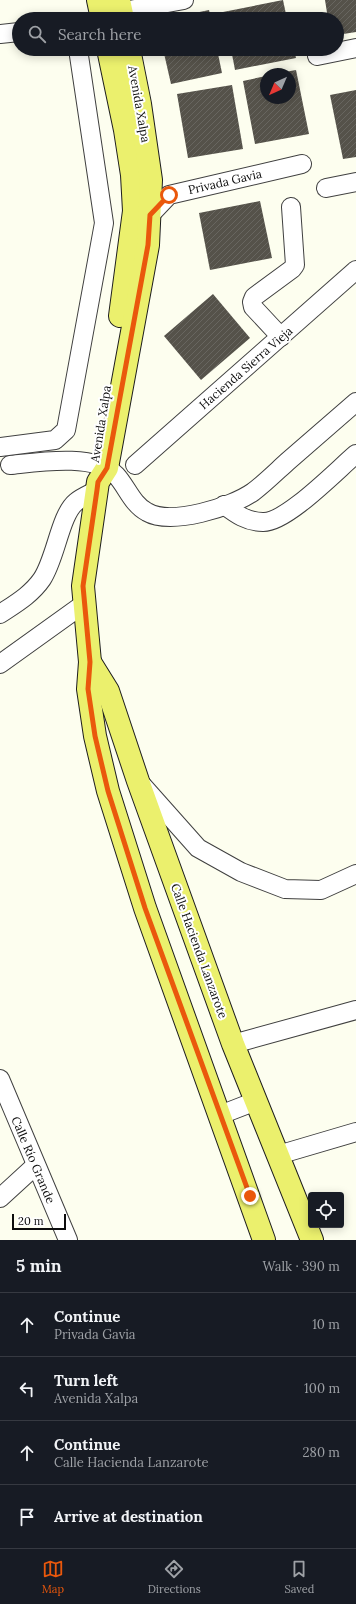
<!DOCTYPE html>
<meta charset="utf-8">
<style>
body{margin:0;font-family:Lora,serif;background:#242831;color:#f1f3f6}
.controls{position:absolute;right:12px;bottom:12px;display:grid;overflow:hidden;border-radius:4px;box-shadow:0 2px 10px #0003}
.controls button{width:36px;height:36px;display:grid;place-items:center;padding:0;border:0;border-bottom:1px solid #363941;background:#171b24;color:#f1f3f6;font:20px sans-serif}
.compass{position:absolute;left:260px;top:68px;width:36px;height:36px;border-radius:50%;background:#171b24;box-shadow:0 2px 10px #0003;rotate:224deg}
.scale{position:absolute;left:12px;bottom:10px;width:54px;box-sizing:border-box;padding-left:4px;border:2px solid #0d0d0d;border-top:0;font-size:11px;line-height:14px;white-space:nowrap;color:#0d0d0d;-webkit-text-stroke:3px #fff;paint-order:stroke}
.stop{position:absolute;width:12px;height:12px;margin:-9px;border:3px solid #ea580c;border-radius:50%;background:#fff}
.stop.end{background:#ea580c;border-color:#fff;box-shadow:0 1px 4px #0008}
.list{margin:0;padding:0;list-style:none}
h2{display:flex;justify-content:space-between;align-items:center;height:52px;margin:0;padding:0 16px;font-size:17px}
h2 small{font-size:13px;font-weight:400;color:#9ea1a6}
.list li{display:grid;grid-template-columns:26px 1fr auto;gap:12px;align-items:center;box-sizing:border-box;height:64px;padding:0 16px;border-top:1px solid #363941}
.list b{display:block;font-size:15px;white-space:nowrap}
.list p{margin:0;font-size:13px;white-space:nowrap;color:#9ea1a6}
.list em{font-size:13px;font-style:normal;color:#9ea1a6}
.icon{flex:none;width:22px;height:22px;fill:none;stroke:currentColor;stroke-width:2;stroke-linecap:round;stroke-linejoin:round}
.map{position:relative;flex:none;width:356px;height:1240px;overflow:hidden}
.search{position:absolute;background:#171b24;box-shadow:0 2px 10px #0003;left:12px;right:12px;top:12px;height:44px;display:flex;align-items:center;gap:10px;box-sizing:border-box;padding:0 14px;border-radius:22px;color:#9ea1a6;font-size:15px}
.sheet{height:308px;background:#171b24}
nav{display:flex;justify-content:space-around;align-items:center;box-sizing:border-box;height:56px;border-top:1px solid #363941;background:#171b24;font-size:11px;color:#9ea1a6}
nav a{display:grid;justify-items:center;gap:2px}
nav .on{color:#ea580c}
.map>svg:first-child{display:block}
.building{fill:url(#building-hatch)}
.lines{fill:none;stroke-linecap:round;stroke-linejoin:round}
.minor-casing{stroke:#404040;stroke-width:20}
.major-casing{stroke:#1e1e1e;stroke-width:24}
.minor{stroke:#fff;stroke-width:18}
.major{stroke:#ebf06d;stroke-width:22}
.route{stroke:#ea580c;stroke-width:5}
.labels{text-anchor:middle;stroke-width:4;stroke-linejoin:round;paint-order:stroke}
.street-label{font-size:12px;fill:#0d0d0d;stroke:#fff}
</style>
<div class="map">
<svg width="356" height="1240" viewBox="0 0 356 1240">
<defs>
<pattern id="building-hatch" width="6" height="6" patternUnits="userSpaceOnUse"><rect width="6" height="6" fill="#55524a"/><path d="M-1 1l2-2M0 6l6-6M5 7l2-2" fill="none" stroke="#686660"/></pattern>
</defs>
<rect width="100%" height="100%" fill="#fdfeef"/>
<!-- building -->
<g class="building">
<path d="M283,0l4,19h-63l-1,-7z"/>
<path d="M325,0h31v32l-19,3v-16h-9z"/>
<path d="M209,10l2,9h-40v-1z"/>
<path d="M163,49h54l5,24 -51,11z"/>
<path d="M231,49h63l2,9 -61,12z"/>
<path d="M296,70l13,64 -54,10 -12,-63 23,-5v22h24v-24l-11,-1z"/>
<path d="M232,85l11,64 -55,9 -11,-64z"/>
<path d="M356,90v67l-13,2 -13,-64z"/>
<path d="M260,201l12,57 -62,12 -11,-57z"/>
<path d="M213,294l37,44 -49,42 -37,-44z"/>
</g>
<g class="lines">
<!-- minor casing -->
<g class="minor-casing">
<g id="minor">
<path d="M108,14l76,-14"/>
<path d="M0,34l19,-2"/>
<path d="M317,56l39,-8"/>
<path d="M326,188l30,-6"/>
<path d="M142,213l8,2 19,-20 133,-31"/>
<path d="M281,337l-28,-30 -1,-5 2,-5 38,-28 3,-4 -4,-58"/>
<path d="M0,447l55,-7 11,-10 38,-207 -26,-174"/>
<path d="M10,465c29,-3 84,-12 106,10 11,12 16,29 31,37 24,14 85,-5 106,-20 12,-9 23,-20 34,-30 23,-20 46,-40 69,-60"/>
<path d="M135,465l221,-195"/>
<path d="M224,505c12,9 23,17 39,17 23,1 74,-52 93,-68"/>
<path d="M0,614c15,-10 31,-19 42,-35 14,-21 18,-64 34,-77 6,-5 14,-8 21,-12"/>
<path d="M0,664l85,-61"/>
<path d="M142,785l56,63 43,24 44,17 36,1 35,-16"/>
<path d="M233,1044l123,-34"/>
<path d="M0,1079l68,161"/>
<path d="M220,1115l36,-14"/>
<path d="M278,1155l78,-23"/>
<path d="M0,1198l35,-32"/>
</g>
</g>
<!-- major casing -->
<g class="major-casing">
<g id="major">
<path d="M98,0l4,19"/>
<path d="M119,0l4,19"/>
<path d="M108,49l17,81 7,45 2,36 -14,105"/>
<path d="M129,49l11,55 11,76 -3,65 -41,223 -9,14 -15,104 7,76 -2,27 7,47 13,55 37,117 119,332"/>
<path d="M90,662l18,29 30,90 95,263 79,196"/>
</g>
</g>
<!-- minor -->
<use href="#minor" class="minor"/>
<!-- major -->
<use href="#major" class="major"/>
</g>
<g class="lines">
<!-- route -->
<path class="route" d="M169,195l-19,20 -2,30 -41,223 -9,14 -1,8 -14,96 7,76 -2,27 7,47 13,55 37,117 105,288"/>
</g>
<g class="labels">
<!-- street labels -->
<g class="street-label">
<text transform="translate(139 104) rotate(80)" y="4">Avenida Xalpa</text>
<text transform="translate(225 182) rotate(-13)" y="4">Privada Gavia</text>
<text transform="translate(246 368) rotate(-41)" y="4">Hacienda Sierra Vieja</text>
<text transform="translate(101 424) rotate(-81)" y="4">Avenida Xalpa</text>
<text transform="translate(199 951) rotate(70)" y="4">Calle Hacienda Lanzarote</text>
<text transform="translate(33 1160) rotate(67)" y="4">Calle Río Grande</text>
</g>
</g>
</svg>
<div class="controls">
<button><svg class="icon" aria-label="locate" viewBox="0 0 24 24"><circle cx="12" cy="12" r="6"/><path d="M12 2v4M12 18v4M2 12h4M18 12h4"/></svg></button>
</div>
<svg class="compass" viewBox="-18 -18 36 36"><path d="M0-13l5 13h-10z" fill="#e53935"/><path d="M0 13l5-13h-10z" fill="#9ea1a6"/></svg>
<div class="scale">20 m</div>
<div class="stop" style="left:169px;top:195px"></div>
<div class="stop end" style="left:250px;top:1196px"></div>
<div class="search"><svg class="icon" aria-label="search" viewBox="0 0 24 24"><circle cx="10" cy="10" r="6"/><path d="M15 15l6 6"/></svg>Search here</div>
</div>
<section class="sheet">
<h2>5 min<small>Walk · 390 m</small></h2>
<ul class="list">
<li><svg class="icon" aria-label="ahead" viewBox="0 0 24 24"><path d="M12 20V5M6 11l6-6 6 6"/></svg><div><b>Continue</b><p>Privada Gavia</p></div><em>10 m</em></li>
<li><svg class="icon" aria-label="left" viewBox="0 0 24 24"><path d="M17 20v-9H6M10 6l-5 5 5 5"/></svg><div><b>Turn left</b><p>Avenida Xalpa</p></div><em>100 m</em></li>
<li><svg class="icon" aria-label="ahead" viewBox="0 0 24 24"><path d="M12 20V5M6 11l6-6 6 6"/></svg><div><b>Continue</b><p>Calle Hacienda Lanzarote</p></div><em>280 m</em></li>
<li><svg class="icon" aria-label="arrive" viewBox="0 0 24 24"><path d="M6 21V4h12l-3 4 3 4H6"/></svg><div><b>Arrive at destination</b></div></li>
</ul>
</section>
<nav>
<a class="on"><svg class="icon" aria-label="map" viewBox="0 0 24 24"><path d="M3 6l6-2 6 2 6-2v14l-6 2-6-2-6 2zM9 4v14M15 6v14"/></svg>Map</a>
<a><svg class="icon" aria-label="directions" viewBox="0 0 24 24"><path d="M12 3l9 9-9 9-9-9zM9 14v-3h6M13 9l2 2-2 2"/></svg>Directions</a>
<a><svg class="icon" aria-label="saved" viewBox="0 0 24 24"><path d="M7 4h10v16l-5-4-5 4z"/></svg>Saved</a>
</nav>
